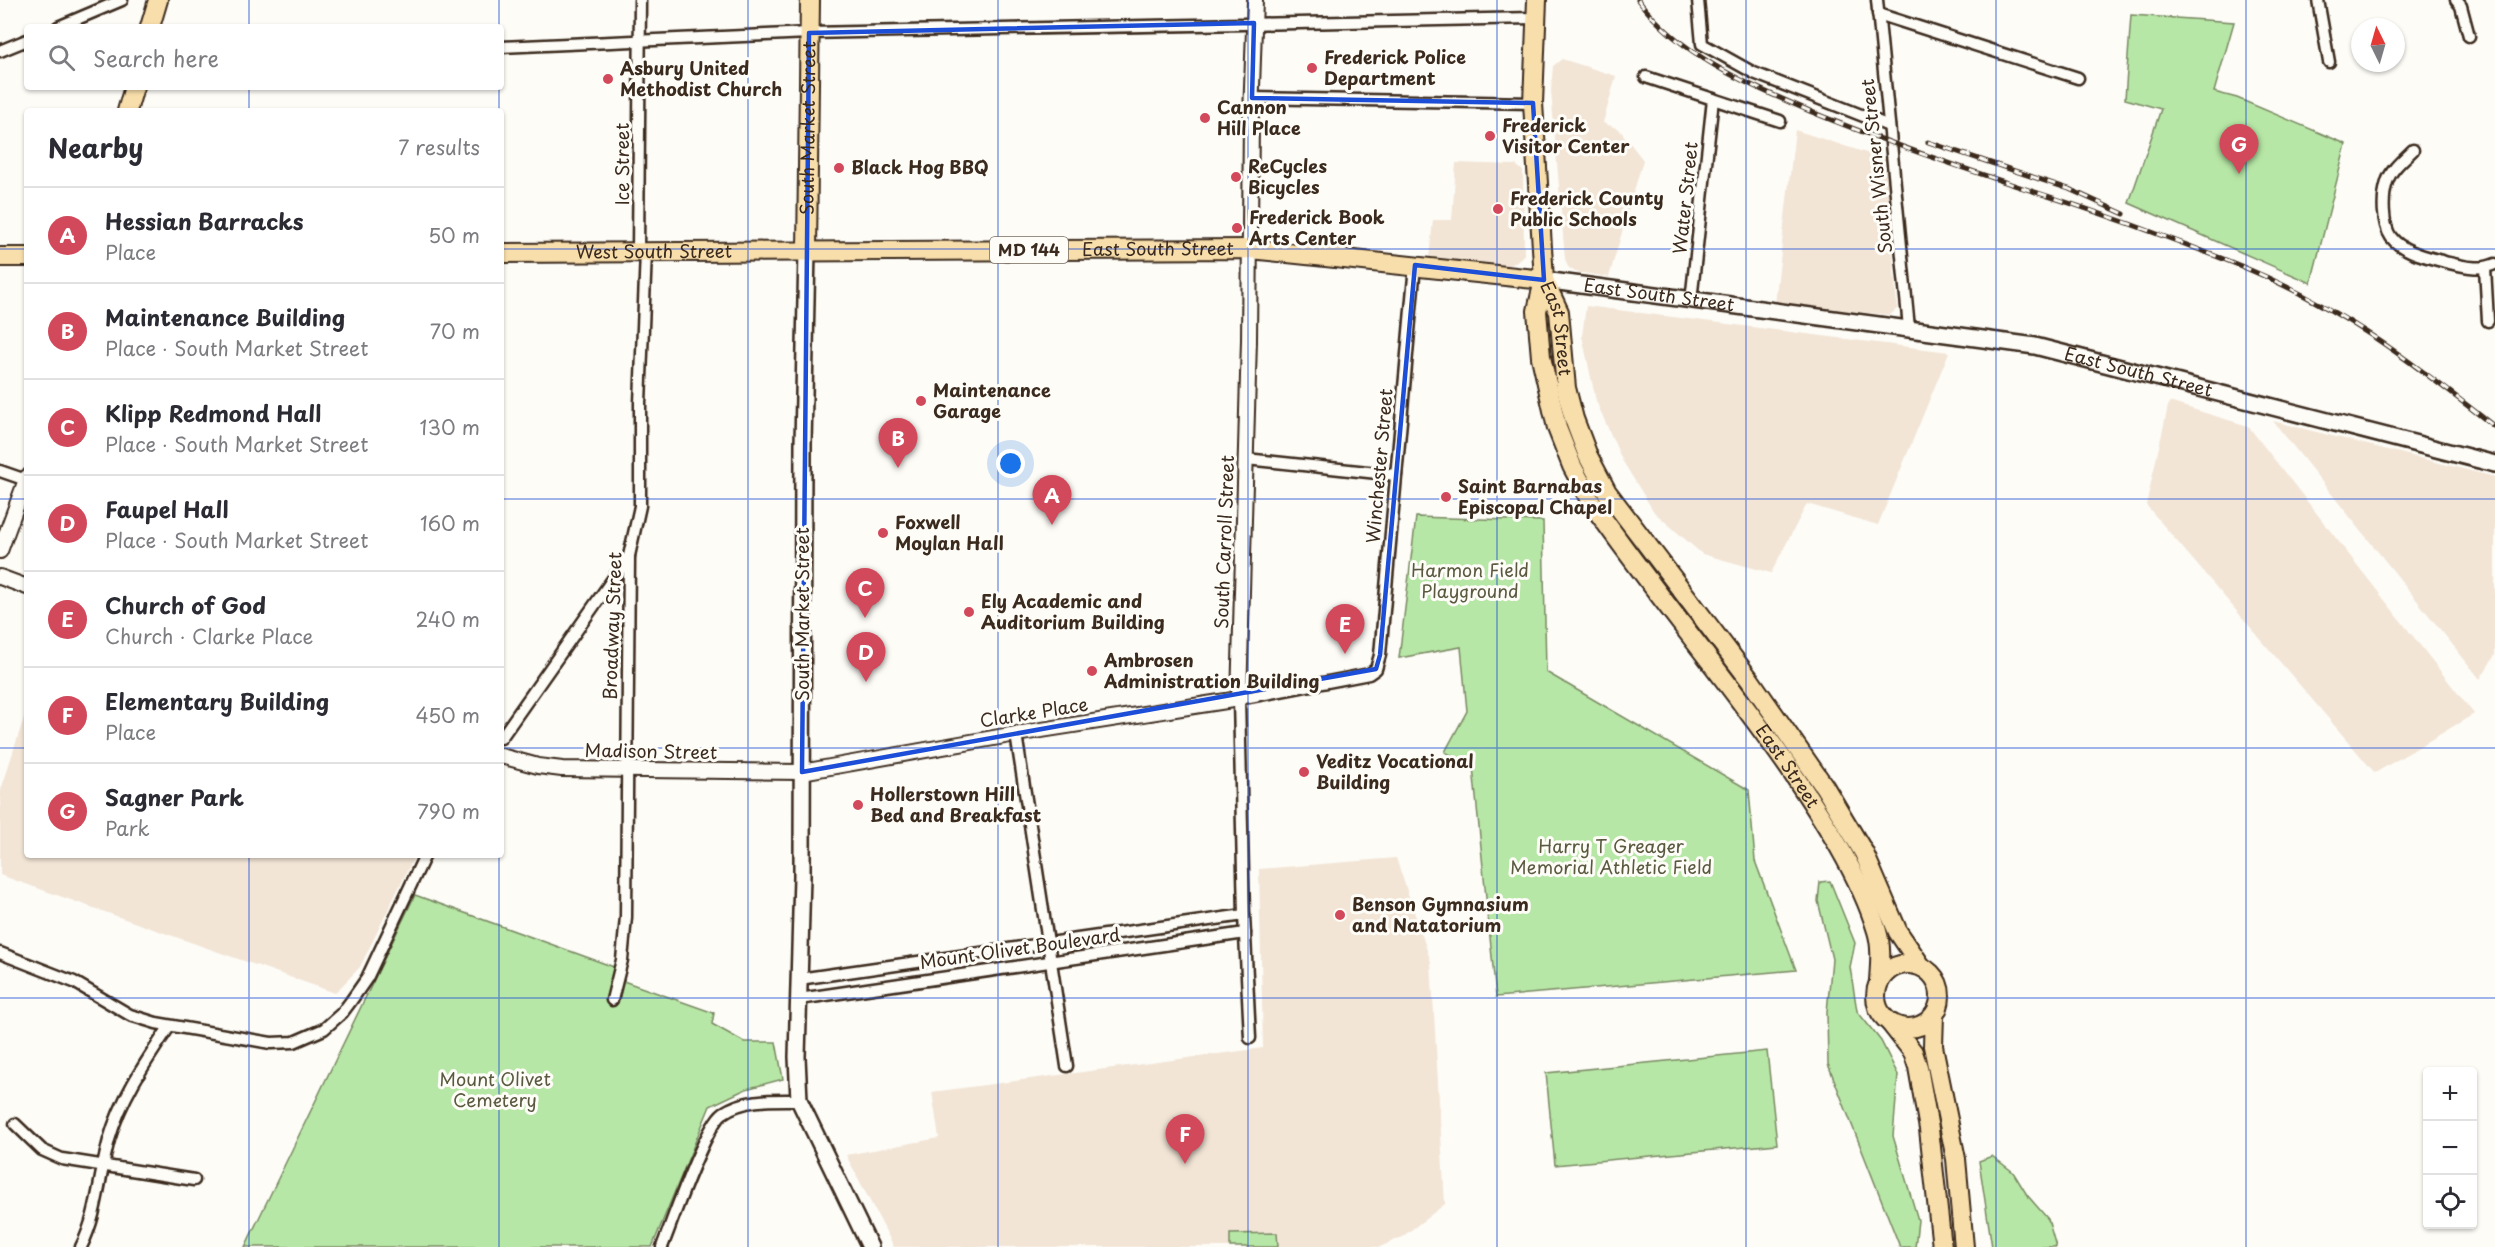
<!DOCTYPE html>
<meta charset="utf-8">
<style>
body{margin:0;font-family:"Playpen Sans",sans-serif;background:#f7f7f7;color:#2b2b33}
.controls{position:absolute;right:18px;bottom:18px;display:grid;overflow:hidden;border-radius:6px;box-shadow:0 2px 4px #0004}
.controls button{width:54px;height:54px;display:grid;place-items:center;padding:0;border:0;border-bottom:2px solid #e1e1e2;background:#fff;color:#2b2b33;font:30px sans-serif}
.compass{position:absolute;left:2351px;top:18px;width:54px;height:54px;border-radius:50%;background:#fff;box-shadow:0 2px 4px #0004;rotate:355deg}
.you{position:absolute;left:1011px;top:464px;width:21px;height:21px;margin:-15px;border:4px solid #fff;border-radius:50%;background:#1a73e8;box-shadow:0 0 0 9px #1a73e833}
.badge{display:grid;place-items:center;width:39px;height:39px;border-radius:50%;background:#d1495b;color:#fff;font-size:20px;font-weight:700}
.pin{position:absolute;translate:-50% -50px;filter:drop-shadow(0 2px 3px #0008)}
.pin::after{content:'';position:absolute;top:32px;width:21px;height:18px;background:inherit;clip-path:polygon(0 0,100% 0,50% 100%)}
.list{margin:0;padding:0;list-style:none}
h2{display:flex;justify-content:space-between;align-items:center;height:78px;margin:0;padding:0 24px;font-size:26px}
h2 small{font-size:20px;font-weight:400;color:#7c7c81}
.list li{display:grid;grid-template-columns:39px 1fr auto;gap:18px;align-items:center;box-sizing:border-box;height:96px;padding:0 24px;border-top:2px solid #e1e1e2}
.list b{display:block;font-size:22px;white-space:nowrap}
.list p{margin:0;font-size:20px;white-space:nowrap;color:#7c7c81}
.list em{font-size:20px;font-style:normal;color:#7c7c81}
.icon{flex:none;width:33px;height:33px;fill:none;stroke:currentColor;stroke-width:2;stroke-linecap:round;stroke-linejoin:round}
.map{position:relative;flex:none;width:2495px;height:1247px;overflow:hidden}
.search{position:absolute;background:#fff;box-shadow:0 2px 4px #0004;left:24px;top:24px;width:480px;height:66px;display:flex;align-items:center;gap:15px;box-sizing:border-box;padding:0 21px;border-radius:6px;color:#7c7c81;font-size:22px}
.panel{position:absolute;background:#fff;box-shadow:0 2px 4px #0004;left:24px;top:108px;width:480px;height:750px;border-radius:6px}
.map>svg:first-child{display:block}
.built{fill:#f2e5d6}
.green{fill:#b7e7a6;stroke:#798862;stroke-width:1.5}
.lines{fill:none;stroke-linecap:round;stroke-linejoin:round}
.minor-casing{stroke:#3b2a1e;stroke-width:15}
.tertiary-casing{stroke:#3b2a1e;stroke-width:18}
.secondary-casing{stroke:#3b2a1e;stroke-width:20}
.primary-casing{stroke:#3b2a1e;stroke-width:22}
.minor{stroke:#fdfcf7;stroke-width:10}
.tertiary{stroke:#fdfcf7;stroke-width:14}
.secondary{stroke:#fdfcf7;stroke-width:15}
.primary{stroke:#f8deab;stroke-width:18}
.rail-casing{stroke:#3b2a1e;stroke-width:5}
.rail{stroke:#fdfcf7;stroke-width:3;stroke-dasharray:9;stroke-linecap:butt}
.marked{fill:none;stroke:#1d4ed8;stroke-width:4.5;stroke-linejoin:round}
.grid{fill:none;stroke:#1d4ed8;stroke-width:1.5;stroke-opacity:0.55}
.poi-dot{fill:#d1495b;stroke:#fdfcf7;stroke-width:2}
.labels{text-anchor:middle;stroke-width:6;stroke-linejoin:round;paint-order:stroke}
.shield{fill:#fdfcf7;stroke:#75695f;stroke-width:1.5}
.shield-label{font-size:16px;font-weight:bold;fill:#3b2a1e}
.poi-label{font-size:18px;font-weight:bold;fill:#3b2a1e;stroke:#fdfcf7;text-anchor:start}
.street-label{font-size:18px;fill:#3b2a1e;stroke:#fdfcf7}
.park-label{font-size:18px;fill:#5a5940;stroke:#fdfcf7}
</style>
<div class="map">
<svg width="2495" height="1247" viewBox="0 0 2495 1247">
<rect width="100%" height="100%" fill="#fdfcf7"/>
<filter id="ink" filterUnits="userSpaceOnUse"><feTurbulence type="fractalNoise" baseFrequency=".0167" numOctaves="2"/><feDisplacementMap in="SourceGraphic" scale="12" xChannelSelector="R" yChannelSelector="G"/><feConvolveMatrix kernelMatrix="1 2 1 2 8 2 1 2 1" color-interpolation-filters="sRGB"/></filter>
<g filter="url(#ink)">
<!-- built -->
<g class="built">
<path d="M1562,59l54,17 -13,47 16,6 24,31 -34,117 -34,-5 -7,-5 -3,-8 -14,-168 2,-25z"/>
<path d="M1795,130l90,29 12,146v4l-7,6 -115,-11z"/>
<path d="M1456,163l60,2 7,6 1,84 -7,7 -12,5 -76,-9 4,-38h19z"/>
<path d="M1586,306l363,46 -71,173 -71,-21 -36,69 -69,-19 -48,-42 -32,-52 -26,-59 -14,-65z"/>
<path d="M2169,402l79,24 226,288 -99,59 -229,-268z"/>
<path d="M2273,421l222,56v178l-15,24z"/>
<path d="M27,708v147h388l-55,112 -25,26 -335,-118v-82z"/>
<path d="M1396,858l35,104 14,242 -43,33 -22,10h-486l-48,-92 93,-17 -7,-46 331,-44 -4,-179z"/>
</g>
<!-- green -->
<g class="green">
<path d="M2131,15l103,7 -20,70 23,6 109,46 -35,139 -182,-80 32,-94 -36,-10z"/>
<path d="M1416,517l127,4 3,151 203,118 6,71 41,109 -300,27 -23,-230 -28,-15 22,-41 -6,-64 -62,11z"/>
<path d="M1830,881l25,62 -5,24 7,44 24,30 17,34 -5,61 25,84 -3,27h-15l-72,-183 -1,-52 5,-53 -14,-58 2,-19z"/>
<path d="M415,895l199,72 -2,10 102,36 -2,11 32,18h32l7,37 -37,10 -36,17 -58,141h-407z"/>
<path d="M1767,1051l10,93 -222,21 -9,-92z"/>
<path d="M1992,1156l21,16 14,23 21,24 8,28h-64l-13,-86z"/>
<path d="M1277,1233l1,14h-48v-13z"/>
</g>
<g class="lines">
<!-- minor casing -->
<g class="minor-casing">
<g id="minor">
<path d="M1698,0l4,44 52,29 135,53"/>
<path d="M1877,0l32,328"/>
<path d="M2318,0l11,62"/>
<path d="M2456,0l5,6 8,30"/>
<path d="M1878,14l200,64"/>
<path d="M58,27l64,-27"/>
<path d="M501,47l308,-14 727,-15"/>
<path d="M0,51l27,-11"/>
<path d="M1646,77l134,44"/>
<path d="M1252,98l281,5"/>
<path d="M2413,150c-9,9 -22,19 -26,32 -5,15 -5,42 4,55 11,15 37,20 54,25 17,4 34,9 50,2"/>
<path d="M638,252l2,-252"/>
<path d="M2485,268l3,53"/>
<path d="M1691,301l22,-202"/>
<path d="M1246,459l150,16"/>
<path d="M0,471l26,9"/>
<path d="M1016,734l51,332"/>
<path d="M501,738l128,-182"/>
<path d="M0,953l74,29 56,33 26,8 115,20 23,-1 30,-13 18,-16 9,-12 16,-23 58,-123"/>
<path d="M799,979l445,-64"/>
<path d="M799,999l446,-66"/>
<path d="M612,1000l10,-40 4,-43 3,-361 11,-50v-103l6,-151"/>
<path d="M1250,1038l-6,-123 -5,-216 130,-25 7,-5 4,-14 35,-390"/>
<path d="M15,1124l27,26 20,9 132,21"/>
<path d="M81,1247c17,-33 18,-71 28,-107 12,-42 36,-77 60,-113"/>
<path d="M662,1247c10,-25 43,-121 61,-134 22,-15 51,-13 76,-13"/>
</g>
</g>
<!-- tertiary casing -->
<g class="tertiary-casing">
<g id="tertiary">
<path d="M1251,116l4,-116"/>
<path d="M0,551l27,-74"/>
<path d="M0,577l27,10"/>
<path d="M501,756l37,10 24,3 240,3 214,-38 223,-35 10,-359 2,-220"/>
</g>
</g>
<!-- secondary casing -->
<g class="secondary-casing">
<g id="secondary">
<path d="M807,251l-4,193 -1,432 -5,181 2,43 71,147"/>
<path id="s1" d="M1544,280l491,66 460,118"/>
</g>
</g>
<!-- primary casing -->
<g class="primary-casing">
<g id="primary">
<path id="s2" d="M1537,0l-4,103 11,177 -7,31 4,46 16,71 15,38 19,36c63,91 135,175 198,266 33,49 71,107 88,163 5,16 3,34 2,50"/>
<path d="M150,27l8,-27"/>
<path d="M127,111l7,-24"/>
<path id="s3" d="M807,251l3,-251"/>
<path id="s4" d="M501,253l749,-4 294,31"/>
<path d="M0,257h27"/>
<path id="s5" d="M1544,280l15,32 7,76 8,31 14,37 19,36 143,188 74,106 40,67 34,79 23,34"/>
<circle cx="1908" cy="996" r="32"/>
<path d="M1934,1015l-1,31 23,113 8,88"/>
<path d="M1891,1024l22,28 5,15 11,62 13,118"/>
</g>
</g>
<!-- minor -->
<use href="#minor" class="minor"/>
<!-- tertiary -->
<use href="#tertiary" class="tertiary"/>
<!-- secondary -->
<use href="#secondary" class="secondary"/>
<!-- primary -->
<use href="#primary" class="primary"/>
<!-- rail casing -->
<g class="rail-casing">
<g id="rail">
<path d="M1638,0c44,57 109,84 174,112 70,29 141,53 214,77 73,23 145,49 215,77 100,41 170,95 254,161"/>
<path d="M1928,142l141,47 55,25"/>
</g>
</g>
<!-- rail -->
<use href="#rail" class="rail"/>
</g>
</g>
<!-- marked area -->
<path class="marked" d="M1254,23l-2,75 281,5 11,177 -129,-15 -35,390 -4,14 -574,103 7,-739z"/>
<!-- grid -->
<path class="grid" d="M249,0v27M499,0v27M748,0v1247M998,0v1247M1248,0v1247M1497,0v1247M1746,0v1247M1996,0v1247M2246,0v1247M249,87v24M499,87v24M0,249h27M501,249h1994M0,499h27M501,499h1994M0,748h27M501,748h1994M249,855v392M499,855v392M0,998h2495"/>
<!-- markers -->
<g class="poi-dot">
<circle cx="1312" cy="68" r="6"/>
<circle cx="608" cy="79" r="6"/>
<circle cx="1205" cy="118" r="6"/>
<circle cx="1490" cy="136" r="6"/>
<circle cx="839" cy="168" r="6"/>
<circle cx="1236" cy="177" r="6"/>
<circle cx="1498" cy="209" r="6"/>
<circle cx="1237" cy="228" r="6"/>
<circle cx="921" cy="401" r="6"/>
<circle cx="1446" cy="497" r="6"/>
<circle cx="883" cy="533" r="6"/>
<circle cx="969" cy="612" r="6"/>
<circle cx="1092" cy="671" r="6"/>
<circle cx="1304" cy="772" r="6"/>
<circle cx="858" cy="805" r="6"/>
<circle cx="1340" cy="915" r="6"/>
</g>
<g class="labels">
<!-- shield labels -->
<rect class="shield" x="990" y="237" width="78" height="26" rx="4.5"/>
<g class="shield-label">
<text x="1029" y="256">MD 144</text>
</g>
<!-- poi labels -->
<g class="poi-label">
<text x="1324" y="64">Frederick Police<tspan x="1324" dy="21">Department</tspan></text>
<text x="620" y="75">Asbury United<tspan x="620" dy="21">Methodist Church</tspan></text>
<text x="1217" y="114">Cannon<tspan x="1217" dy="21">Hill Place</tspan></text>
<text x="1502" y="132">Frederick<tspan x="1502" dy="21">Visitor Center</tspan></text>
<text x="1248" y="173">ReCycles<tspan x="1248" dy="21">Bicycles</tspan></text>
<text x="851" y="174">Black Hog BBQ</text>
<text x="1510" y="205">Frederick County<tspan x="1510" dy="21">Public Schools</tspan></text>
<text x="1249" y="224">Frederick Book<tspan x="1249" dy="21">Arts Center</tspan></text>
<text x="933" y="397">Maintenance<tspan x="933" dy="21">Garage</tspan></text>
<text x="1458" y="493">Saint Barnabas<tspan x="1458" dy="21">Episcopal Chapel</tspan></text>
<text x="895" y="529">Foxwell<tspan x="895" dy="21">Moylan Hall</tspan></text>
<text x="981" y="608">Ely Academic and<tspan x="981" dy="21">Auditorium Building</tspan></text>
<text x="1104" y="667">Ambrosen<tspan x="1104" dy="21">Administration Building</tspan></text>
<text x="1316" y="768">Veditz Vocational<tspan x="1316" dy="21">Building</tspan></text>
<text x="870" y="801">Hollerstown Hill<tspan x="870" dy="21">Bed and Breakfast</tspan></text>
<text x="1352" y="911">Benson Gymnasium<tspan x="1352" dy="21">and Natatorium</tspan></text>
</g>
<!-- street labels -->
<g class="street-label">
<text dy="6" stroke="none"><textPath href="#s3" startOffset="123">South Market Street</textPath></text>
<text transform="translate(623 164) rotate(-90)" y="6">Ice Street</text>
<text transform="translate(1877 166) rotate(-96)" y="6">South Wisner Street</text>
<text transform="translate(1686 198) rotate(-84)" y="6">Water Street</text>
<text dy="6" stroke="none"><textPath href="#s4" startOffset="657">East South Street</textPath></text>
<text dy="6" stroke="none"><textPath href="#s4" startOffset="153">West South Street</textPath></text>
<text dy="6" stroke="none"><textPath href="#s1" startOffset="116">East South Street</textPath></text>
<text dy="6" stroke="none"><textPath href="#s5" startOffset="51">East Street</textPath></text>
<text dy="6" stroke="none"><textPath href="#s1" startOffset="602">East South Street</textPath></text>
<text transform="translate(1380 466) rotate(-85)" y="6">Winchester Street</text>
<text transform="translate(1225 542) rotate(-88)" y="6">South Carroll Street</text>
<text transform="translate(803 614) rotate(-90)" y="6">South Market Street</text>
<text transform="translate(613 626) rotate(-88)" y="6">Broadway Street</text>
<text transform="translate(1034 713) rotate(-9)" y="6">Clarke Place</text>
<text transform="translate(651 752) rotate(1)" y="6">Madison Street</text>
<text dy="6" stroke="none"><textPath href="#s2" startOffset="842">East Street</textPath></text>
<text transform="translate(1020 949) rotate(-8)" y="6">Mount Olivet Boulevard</text>
</g>
<!-- park labels -->
<g class="park-label">
<text x="1470" y="577">Harmon Field<tspan x="1470" dy="21">Playground</tspan></text>
<text x="1611" y="853">Harry T Greager<tspan x="1611" dy="21">Memorial Athletic Field</tspan></text>
<text x="495" y="1086">Mount Olivet<tspan x="495" dy="21">Cemetery</tspan></text>
</g>
</g>
</svg>
<div class="controls">
<button>+</button>
<button>−</button>
<button><svg class="icon" aria-label="locate" viewBox="0 0 24 24"><circle cx="12" cy="12" r="6"/><path d="M12 2v4M12 18v4M2 12h4M18 12h4"/></svg></button>
</div>
<svg class="compass" viewBox="-18 -18 36 36"><path d="M0-13l5 13h-10z" fill="#e53935"/><path d="M0 13l5-13h-10z" fill="#7c7c81"/></svg>
<div class="you"></div>
<div class="pin badge" style="left:1052px;top:525px">A</div>
<div class="pin badge" style="left:898px;top:468px">B</div>
<div class="pin badge" style="left:865px;top:618px">C</div>
<div class="pin badge" style="left:866px;top:682px">D</div>
<div class="pin badge" style="left:1345px;top:654px">E</div>
<div class="pin badge" style="left:1185px;top:1164px">F</div>
<div class="pin badge" style="left:2239px;top:174px">G</div>
<div class="search"><svg class="icon" aria-label="search" viewBox="0 0 24 24"><circle cx="10" cy="10" r="6"/><path d="M15 15l6 6"/></svg>Search here</div>
<section class="panel">
<h2>Nearby<small>7 results</small></h2>
<ul class="list">
<li><span class="badge">A</span><div><b>Hessian Barracks</b><p>Place</p></div><em>50 m</em></li>
<li><span class="badge">B</span><div><b>Maintenance Building</b><p>Place · South Market Street</p></div><em>70 m</em></li>
<li><span class="badge">C</span><div><b>Klipp Redmond Hall</b><p>Place · South Market Street</p></div><em>130 m</em></li>
<li><span class="badge">D</span><div><b>Faupel Hall</b><p>Place · South Market Street</p></div><em>160 m</em></li>
<li><span class="badge">E</span><div><b>Church of God</b><p>Church · Clarke Place</p></div><em>240 m</em></li>
<li><span class="badge">F</span><div><b>Elementary Building</b><p>Place</p></div><em>450 m</em></li>
<li><span class="badge">G</span><div><b>Sagner Park</b><p>Park</p></div><em>790 m</em></li>
</ul>
</section>
</div>
